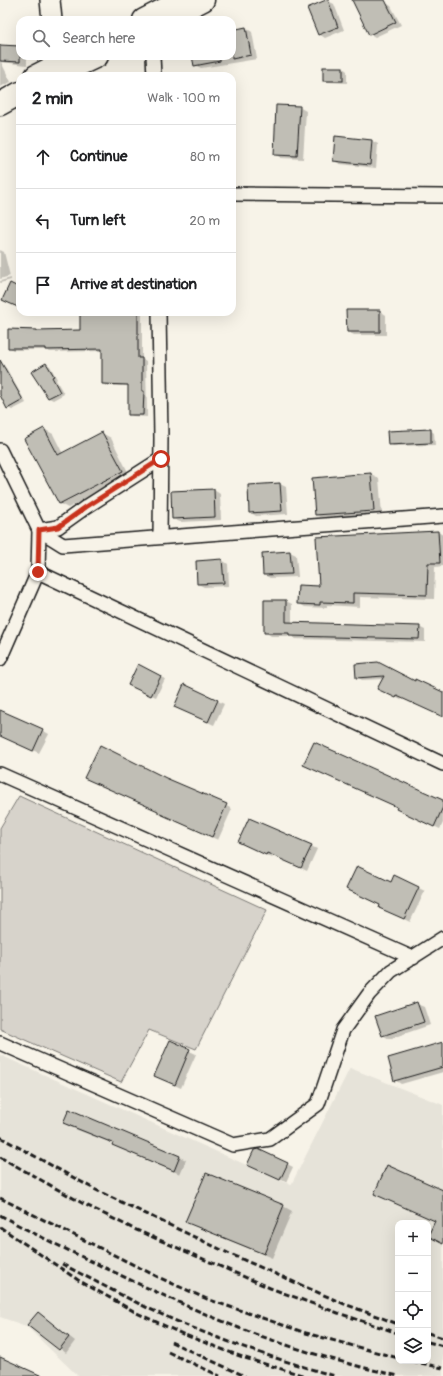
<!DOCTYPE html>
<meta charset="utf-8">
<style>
body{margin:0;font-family:Pangolin,sans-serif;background:#f2f2f2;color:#202124}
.controls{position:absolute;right:12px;bottom:12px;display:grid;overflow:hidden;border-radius:8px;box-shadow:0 4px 16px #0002}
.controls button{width:36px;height:36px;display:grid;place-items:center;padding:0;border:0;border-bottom:1px solid #e0e0e0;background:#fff;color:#202124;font:20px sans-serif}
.stop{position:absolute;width:12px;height:12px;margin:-9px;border:3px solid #c8321e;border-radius:50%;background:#fff}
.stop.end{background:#c8321e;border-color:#fff;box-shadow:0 1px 4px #0008}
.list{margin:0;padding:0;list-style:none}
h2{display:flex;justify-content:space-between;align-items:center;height:52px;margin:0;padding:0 16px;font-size:17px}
h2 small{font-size:13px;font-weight:400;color:#757577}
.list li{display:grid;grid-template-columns:26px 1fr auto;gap:12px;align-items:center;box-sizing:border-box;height:64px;padding:0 16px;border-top:1px solid #e0e0e0}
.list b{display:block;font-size:15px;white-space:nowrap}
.list em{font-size:13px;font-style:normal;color:#757577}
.icon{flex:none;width:22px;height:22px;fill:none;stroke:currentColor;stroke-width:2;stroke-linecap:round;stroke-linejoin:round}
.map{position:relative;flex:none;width:443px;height:1376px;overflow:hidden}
.search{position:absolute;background:#fff;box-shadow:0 4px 16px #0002;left:16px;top:16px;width:220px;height:44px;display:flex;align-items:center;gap:10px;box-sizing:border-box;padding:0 14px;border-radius:12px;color:#757577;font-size:15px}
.panel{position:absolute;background:#fff;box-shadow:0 4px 16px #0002;left:16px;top:72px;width:220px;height:244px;border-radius:12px}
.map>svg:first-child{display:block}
.built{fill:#e6e3d9;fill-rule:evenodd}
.green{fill:#d7d3cb;stroke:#7a7874}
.shadow{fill:#0003}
.building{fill:#c0beb5;stroke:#1c1c1c}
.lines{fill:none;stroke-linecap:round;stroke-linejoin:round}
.street-casing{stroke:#1c1c1c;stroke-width:16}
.secondary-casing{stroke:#1c1c1c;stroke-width:22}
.highway-casing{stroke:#1c1c1c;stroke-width:25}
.street{stroke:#f7f3e8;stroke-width:13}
.secondary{stroke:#f7f3e8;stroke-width:19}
.highway{stroke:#f7f3e8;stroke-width:22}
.rail{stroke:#1c1c1c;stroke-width:3;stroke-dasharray:6 3;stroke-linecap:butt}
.route{stroke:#c8321e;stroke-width:5}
</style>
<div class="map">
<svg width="443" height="1376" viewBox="0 0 443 1376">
<rect width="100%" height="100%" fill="#f7f3e8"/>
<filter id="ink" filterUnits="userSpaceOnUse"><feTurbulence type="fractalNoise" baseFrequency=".025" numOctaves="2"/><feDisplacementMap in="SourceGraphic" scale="8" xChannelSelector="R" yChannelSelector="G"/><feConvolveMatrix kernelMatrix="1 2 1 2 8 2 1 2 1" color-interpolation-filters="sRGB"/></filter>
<g filter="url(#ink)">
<!-- built -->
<path class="built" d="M0,1055l291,130 59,-117 93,37v271h-365l-52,-50 -26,-9zM398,1223h30v138h-30z"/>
<!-- green -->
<path class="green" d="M19,796l248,114 -71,139 -47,-19 -28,52 -121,-53v-201z"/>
<!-- shadow -->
<g class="shadow">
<path d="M354,0h31l1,3 5,3 10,19 -26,12 -5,-3z"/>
<path d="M328,1l6,3 10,26 -19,8 -6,-4z"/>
<path d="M246,28l6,4 5,27 -56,9 -6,-3 -2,-9h39v-25z"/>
<path d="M20,47v9h7v9l-26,-3 10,20 -11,5v-38z"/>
<path d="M324,68h19l4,3v12l-19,-1 -4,-2z"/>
<path d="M299,107l7,4 -3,48 -22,-1 -6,-4z"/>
<path d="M372,141l6,3 -2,24 -36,-4 -6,-3z"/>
<path d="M0,250l4,2 6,24 -10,3z"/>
<path d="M11,278v2l-11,3v-2z"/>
<path d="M380,311l6,4v20h-32l-6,-3z"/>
<path d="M81,312h66v2h-5v45l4,2 1,56 -14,-1 -4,-2v-28h-22l-4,-2v-33l-53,1 -4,-2h-33l-4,-3 28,-16 2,1 42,-1z"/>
<path d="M46,364l4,2 7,13 -1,1 8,14 -11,6 -4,-2 -7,-13z"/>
<path d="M2,366l4,2 20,35 -14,7 -4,-2 -8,-14v-27z"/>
<path d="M44,429l9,5 10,20 39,-21 9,5 19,38 -62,32 -8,-4z"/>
<path d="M430,430l4,3 1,12 -42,1 -4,-2z"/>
<path d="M371,474l8,4 3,37 -58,4 -8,-4 -3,-37z"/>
<path d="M280,484l6,3 2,27 -32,2 -6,-4z"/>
<path d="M214,490l6,4 1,26 -41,2 -7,-3z"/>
<path d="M438,532l5,3v31l-8,1 -1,32 -74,-2v10l-33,-2v3l-22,-1 -7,-4 22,-16z"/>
<path d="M290,552l6,3 2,22 -28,1 -6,-3 -1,-21z"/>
<path d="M222,560l6,4 1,22 -25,1 -6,-3z"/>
<path d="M265,601h21l6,3v19l127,4 6,3v12l-129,-3 -5,-3h-20l-6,-4z"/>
<path d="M356,665l59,17 28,11v23l-41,-18 -1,2 -22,-11 5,-10 -22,1 -5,-3z"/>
<path d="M138,666l27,13 -9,18 -23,-10z"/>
<path d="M218,701l6,3 -10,21 -33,-15z"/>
<path d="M0,717l42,13 7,4 -10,19 -39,-18z"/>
<path d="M304,765l139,36v22l-3,6 -37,-17 -6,-3 1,-2z"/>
<path d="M166,779l46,19 20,11 -14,31 -53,-24z"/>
<path d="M239,842l72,4 6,3 -10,22 -33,-16 -2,3z"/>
<path d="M395,877l30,14 -15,31 -23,-11 -6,-5 -34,-17 45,-6z"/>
<path d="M417,1004l7,3 6,18 -41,14 -6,-4z"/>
<path d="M170,1042l26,12 -15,34 -20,-9z"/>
<path d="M443,1043v29l-42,12 -6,-4z"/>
<path d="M69,1110l111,47 6,3 -6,14 -61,-26 -6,-3 1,-1 -44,-17 -6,-4z"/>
<path d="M287,1164l6,3 -7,15 -31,-14z"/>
<path d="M206,1175l77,31 9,5 -20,47 -77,-32 -8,-4z"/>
<path d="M44,1317l31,24 -9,12 -37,-28z"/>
</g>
<!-- building -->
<g class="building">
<path d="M326,0h2l10,27 -20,8 -11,-27z"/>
<path d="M352,0h33l11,22 -27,13z"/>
<path d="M246,27l5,28 -19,4v-29z"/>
<path d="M0,45l20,1v16l-20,-1z"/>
<path d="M192,56h28v5l-26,5z"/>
<rect x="323" y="67" width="20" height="14"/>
<path d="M276,105l24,1 -3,50 -23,-1z"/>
<path d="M335,136l37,4 -2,25 -37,-4z"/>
<path d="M10,283l10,5v20l-18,-8z"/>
<path d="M346,310h34v22h-33z"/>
<path d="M80,312h58v46h4v33h2l-1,24h-15v-30l-26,-1v-35l-57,1v-2h-37v-19l29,1v1l43,-1z"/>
<path d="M0,360l23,40 -16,9 -7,-14z"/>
<path d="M46,363l8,13 -2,1 8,15 -12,6 -17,-26z"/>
<path d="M44,428l14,27 44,-23 21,39 -64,33 -35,-65z"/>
<path d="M431,429v14l-43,2 -1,-14z"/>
<path d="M371,473l3,38 -59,4 -3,-37z"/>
<path d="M280,483l2,28 -33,2 -1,-28z"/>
<path d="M214,489l1,28 -43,2 -1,-28z"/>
<path d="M438,531l2,32h-12l-1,32 -74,-2v10l-33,-1v3l-23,-1 1,-19 21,1 -3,-49z"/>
<path d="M290,551l2,23 -29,1 -1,-22z"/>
<path d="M222,559l2,24 -27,1 -1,-23z"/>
<path d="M264,600h22v22l134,4 -1,13 -130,-3v-3h-25z"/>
<path d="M378,662l37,19v-2l28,13v25l-46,-21 -1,2 -19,-9 7,-13 -28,2 -1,-14z"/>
<path d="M138,664l23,12 -10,20 -23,-11z"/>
<path d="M184,684l34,16 -10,22 -34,-15z"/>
<path d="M0,710l43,19 -10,22 -33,-15z"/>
<path d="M314,742l129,58v7l-9,20 -38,-18 1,-2 -94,-42z"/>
<path d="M100,745l66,33 61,26 -15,33 -54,-24v-2l-74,-33z"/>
<path d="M249,818l63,27 -11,23 -34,-15 -1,2 -28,-13z"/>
<path d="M357,866l34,16 3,-7 25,12 -15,32 -25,-11 1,-3 -34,-16z"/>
<path d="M417,1002l7,20 -42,14 -7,-20z"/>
<path d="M170,1040l20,9 -15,36 -21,-9z"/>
<path d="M443,1042v25l-49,14 -6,-23z"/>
<path d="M69,1109l111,47 -6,15 -62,-26 1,-2 -50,-20z"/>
<path d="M258,1149l30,14 -8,17 -33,-15 7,-15z"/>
<path d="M387,1165l56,25v54l-15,-8 7,-15 -61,-27z"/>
<path d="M206,1173l78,32 -20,49 -79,-32z"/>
<path d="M38,1312l31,25 -10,13 -32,-25z"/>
<path d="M0,1357l42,19h-42z"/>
</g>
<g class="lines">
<!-- street casing -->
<g class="street-casing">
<g id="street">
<path d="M153,56l1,20"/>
<path d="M232,194l211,2"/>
<path d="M159,312l2,126 -1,99"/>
<path d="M0,450l39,80 -1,42 -38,87"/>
<path d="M39,530l24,15 380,-29"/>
<path d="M39,530l19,-3 28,-20 75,-48"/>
<path d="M38,572l405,192"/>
<path d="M0,774l413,184"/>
<path d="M0,1043l233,102 37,-6 48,-35 25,-74 26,-36 22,-23 52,-33"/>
</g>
</g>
<!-- secondary casing -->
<g class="secondary-casing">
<path id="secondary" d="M50,0l2,20"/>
</g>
<!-- highway casing -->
<g class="highway-casing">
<g id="highway">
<path d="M144,20l31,-16"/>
<path d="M164,20l39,-20"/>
<path d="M36,76l31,-16"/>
<path d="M55,76l42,-20"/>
<path d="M0,104l20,-11"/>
</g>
</g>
<!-- street -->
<use href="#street" class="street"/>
<!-- secondary -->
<use href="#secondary" class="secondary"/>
<!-- highway -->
<use href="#highway" class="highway"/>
<!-- rail -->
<g class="rail">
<path d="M0,1137l96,53 132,63 114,50 56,21"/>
<path d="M0,1157l82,46 52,26 136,59 68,25 60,20"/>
<path d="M0,1198l160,80 47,21 99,34 92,25"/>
<path d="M0,1215c37,21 76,39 114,57 41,20 83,39 125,56 52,20 106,36 160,48"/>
<path d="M0,1227l78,53 59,33 48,22 60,23 60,18"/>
<path d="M62,1264c41,21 82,44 126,62 47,19 97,36 147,50"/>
<path d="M428,1333l15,5"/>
<path d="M171,1342l74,34"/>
<path d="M428,1342l15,4"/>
<path d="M168,1352l52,24"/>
<path d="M412,1361l31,7"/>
</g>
</g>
</g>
<g class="lines" filter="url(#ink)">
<!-- route -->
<path class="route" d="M38,572l1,-42 19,-3 28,-20 75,-48"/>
</g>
</svg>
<div class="controls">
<button>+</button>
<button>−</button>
<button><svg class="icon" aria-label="locate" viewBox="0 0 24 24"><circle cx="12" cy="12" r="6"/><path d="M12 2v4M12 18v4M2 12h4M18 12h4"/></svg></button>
<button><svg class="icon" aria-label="layers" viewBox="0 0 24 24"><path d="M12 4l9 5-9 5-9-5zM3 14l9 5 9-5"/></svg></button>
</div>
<div class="stop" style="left:161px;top:459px"></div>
<div class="stop end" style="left:38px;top:572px"></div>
<div class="search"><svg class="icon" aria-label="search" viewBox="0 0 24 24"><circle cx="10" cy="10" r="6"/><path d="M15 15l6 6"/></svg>Search here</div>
<section class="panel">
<h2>2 min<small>Walk · 100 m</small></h2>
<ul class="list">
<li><svg class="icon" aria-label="ahead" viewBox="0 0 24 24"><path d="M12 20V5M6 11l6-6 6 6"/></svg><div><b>Continue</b></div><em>80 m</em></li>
<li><svg class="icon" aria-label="left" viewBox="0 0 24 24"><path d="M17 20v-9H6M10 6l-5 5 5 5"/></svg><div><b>Turn left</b></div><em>20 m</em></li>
<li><svg class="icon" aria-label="arrive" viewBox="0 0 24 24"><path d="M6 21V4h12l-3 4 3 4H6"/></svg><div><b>Arrive at destination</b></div></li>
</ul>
</section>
</div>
